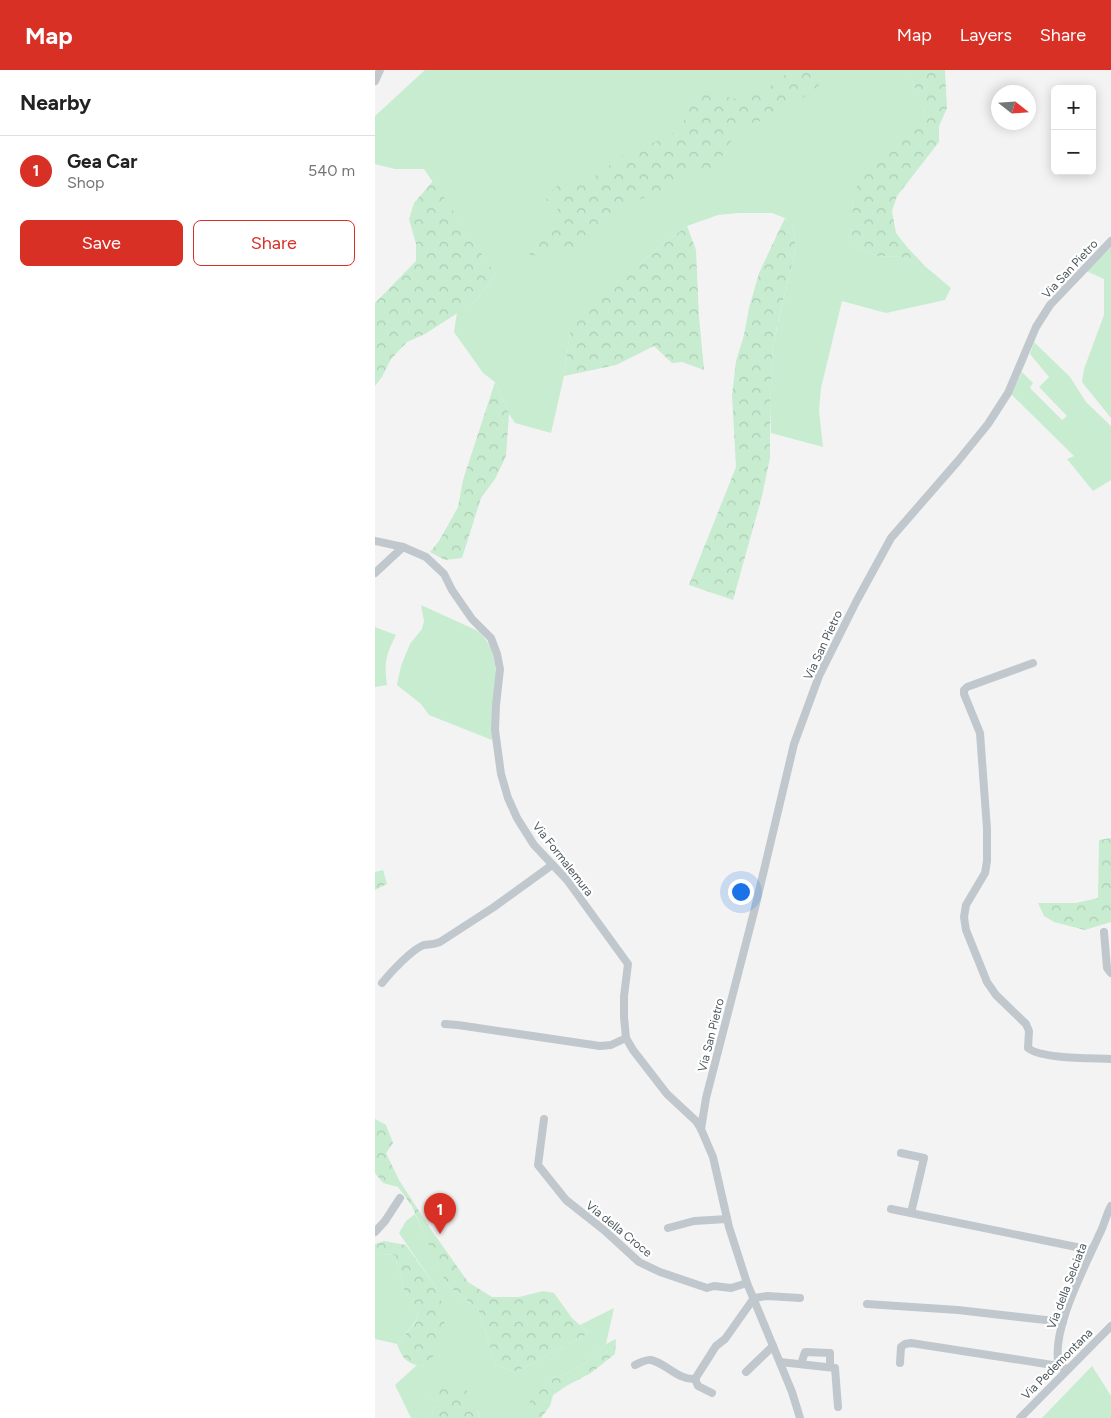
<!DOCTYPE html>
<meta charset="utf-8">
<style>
body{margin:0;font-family:Figtree,sans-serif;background:#f6f6f6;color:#222}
.controls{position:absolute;right:15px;top:15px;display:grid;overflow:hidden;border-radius:8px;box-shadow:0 2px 12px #0003}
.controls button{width:45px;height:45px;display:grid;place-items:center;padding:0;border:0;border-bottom:1px solid #e0e0e0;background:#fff;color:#222;font:25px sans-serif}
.compass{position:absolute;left:616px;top:15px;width:45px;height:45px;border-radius:50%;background:#fff;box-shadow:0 2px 12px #0003;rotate:107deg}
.you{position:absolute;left:365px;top:821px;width:18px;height:18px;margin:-12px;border:4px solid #fff;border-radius:50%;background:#1a73e8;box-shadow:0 0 0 8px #1a73e833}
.badge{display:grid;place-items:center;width:32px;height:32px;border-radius:50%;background:#d93025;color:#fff;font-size:16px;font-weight:700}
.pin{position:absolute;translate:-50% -41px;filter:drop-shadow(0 1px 2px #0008)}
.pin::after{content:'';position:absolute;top:26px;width:18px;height:15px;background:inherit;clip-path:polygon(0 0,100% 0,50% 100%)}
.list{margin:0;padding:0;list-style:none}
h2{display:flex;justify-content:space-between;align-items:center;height:65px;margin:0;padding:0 20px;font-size:21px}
h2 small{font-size:16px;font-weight:400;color:#767676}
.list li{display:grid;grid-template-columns:32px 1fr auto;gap:15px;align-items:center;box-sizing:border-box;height:70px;padding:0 20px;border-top:1px solid #e0e0e0}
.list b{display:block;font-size:19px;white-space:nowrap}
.list p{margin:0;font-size:16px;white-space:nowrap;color:#767676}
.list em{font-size:16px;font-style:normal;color:#767676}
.actions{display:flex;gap:10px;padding:15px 20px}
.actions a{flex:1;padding:11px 0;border:1px solid #d93025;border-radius:8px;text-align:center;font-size:18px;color:#d93025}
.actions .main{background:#d93025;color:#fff}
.map{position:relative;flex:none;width:736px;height:1348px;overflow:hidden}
header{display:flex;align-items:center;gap:30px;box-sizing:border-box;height:70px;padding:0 25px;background:#d93025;color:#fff}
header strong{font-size:24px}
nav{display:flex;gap:28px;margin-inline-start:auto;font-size:18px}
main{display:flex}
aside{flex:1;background:#fff}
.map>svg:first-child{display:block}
.grass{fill:#c7ecd0}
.forest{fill:url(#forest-crowns)}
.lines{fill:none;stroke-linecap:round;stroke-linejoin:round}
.minor{stroke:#c0c8cd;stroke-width:8}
.labels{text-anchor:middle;stroke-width:4.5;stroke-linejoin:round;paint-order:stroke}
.street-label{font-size:12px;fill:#4c585e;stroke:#fff}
</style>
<header>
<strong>Map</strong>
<nav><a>Map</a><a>Layers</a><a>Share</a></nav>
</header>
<main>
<aside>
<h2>Nearby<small></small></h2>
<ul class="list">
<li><span class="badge">1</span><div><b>Gea Car</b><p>Shop</p></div><em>540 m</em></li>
</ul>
<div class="actions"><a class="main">Save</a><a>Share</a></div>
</aside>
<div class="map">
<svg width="736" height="1348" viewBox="0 0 736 1348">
<defs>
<pattern id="forest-crowns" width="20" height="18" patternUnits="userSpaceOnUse" patternTransform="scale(1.25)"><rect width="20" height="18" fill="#c7ecd0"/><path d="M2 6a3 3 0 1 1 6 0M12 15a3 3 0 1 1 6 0" fill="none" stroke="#adccb5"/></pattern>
</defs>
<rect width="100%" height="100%" fill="#f4f3f3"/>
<!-- grass -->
<g class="grass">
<path d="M50,0h486v8l14,32 -6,12 -21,13 -45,68 -2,42 25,11 24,1 26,10 25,21 -6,12 -59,13 -44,-12 -21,87 -2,23 4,36 -52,-14 -1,-27 3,-58 4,-21 19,-79 -3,-21 -8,-9 -13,-5h-33l-21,2 -31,11 -27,20 -22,20 -68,67 -6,43 -13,57 -36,-10 -6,-9 -14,-32 -12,-9 -29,-41 3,-20 16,-9 23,-28 -72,-106h-29l-20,-5v-48z"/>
<path d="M736,177v171l-29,-36 2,-13 20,-54v-36l-18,-8z"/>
<path d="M659,272l36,35 16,25 25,24v54l-18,11 -26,-32 7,-3 -63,-62 11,-22 11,11 -3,5 32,32 5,-4 -28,-29 10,-10 -19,-23z"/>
<path d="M46,535l55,25c31,21 18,78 16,110l-63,-25 -8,-11 -24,-19 4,-19 9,-22 12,-15 2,-8z"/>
<path d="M0,557l21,8c-10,20 -12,27 -9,50l-12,2z"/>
<path d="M40,1144l32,71 31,24 18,56 20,7 73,-39 -9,-8 34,-17 -8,36 -19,18 -16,10 -22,7 -25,37v2h-44l-2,-7 -49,-14 7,5 -5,16h-20l-16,-33 22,-20 6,2 14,-78 -38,-56 7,-12z"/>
<path d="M4,1184l16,1 9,35 14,21 -2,10 -19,23 -22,-5v-81z"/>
<path d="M717,1296l19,30v22h-69z"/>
</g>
<!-- forest -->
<g class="forest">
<path d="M416,0h41l-15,17 -39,30 -40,9 -9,19 -13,21 -30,10 -23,14 -32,13 -54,45 -47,8 -1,-10 19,-15 10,-23 -12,-8 5,-9 17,-14 9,9 9,-3 36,-27 45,-19 15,-10 7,-21 13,-19h8l13,9 18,4 28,-13z"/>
<path d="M536,0h34l2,38 -8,18v16l-42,54 -5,15 4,22 11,14 19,20 -26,-10 -24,-1 -25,-11c1,-28 0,-63 20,-86 7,-7 15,-14 23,-21 13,-11 21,-11 31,-27l-14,-33z"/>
<path d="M58,111l63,94 -23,28 -48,31 -18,8 -16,17 -9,18 -7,9v-83l41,-42v-17l-7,-25 5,-16z"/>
<path d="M410,148l8,9 3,21 -19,78 -4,22 -3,58v52l-8,38 -29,104 -44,-15 47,-118 -4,-72 4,-34 8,-26 5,-27 10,-35z"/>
<path d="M312,156l9,24 3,67 5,53 -22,-8 -10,1 -18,-17 -38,19 -52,11 6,-43 12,-21 16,-17 40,-29 22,-20z"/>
<path d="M120,312l14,32 -3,42 -11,23 -14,19 -19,60 -17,2 -15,-8 9,-11 19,-34 5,-27z"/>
<path d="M736,768v84l-26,8 -31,-8 -10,-6 -6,-13h38l22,-5 1,-58z"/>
<path d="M8,800l4,14 -12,6v-18z"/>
<path d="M0,1049l11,6 7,18 -7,10 13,27 33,51 36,51 24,15h27l24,-6 11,2 18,25 17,15 -73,39 -20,-7 -18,-56 -31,-24 -14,-30 -21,-49 -14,-19 -15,-4 -8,-10z"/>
<path d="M9,1171l22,4 31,44 6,17 2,23 -8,24 -15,14c-16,-5 -19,-7 -25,-23l19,-22 2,-11 -14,-21 -9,-35 -16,-1 -4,4v-14z"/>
<path d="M241,1269l-1,15 -24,19 -23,12 -15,10 -3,11 -9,12h-17v-2l5,-13 10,-17 10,-7 22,-7 16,-10 19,-18z"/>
<path d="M63,1316c32,1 32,2 42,32h-49l5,-16 -7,-5 -3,-6z"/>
</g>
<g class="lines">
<!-- minor -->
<g class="minor">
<path d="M0,11l5,-11"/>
<path d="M0,471l28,6 23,10 18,17 8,16 20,29 19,19 6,16 3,15 -4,36 -1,25 6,44 7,24 9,20 17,27 33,35 61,84 -4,32v21l2,21 7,12 34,44 29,27 5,8 12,28 16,70 18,56 45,109 8,26"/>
<path d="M0,503l28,-26"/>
<path d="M658,593l-66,24 -3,3v4l16,39 7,96v32l-2,12 -19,32 -2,12 2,13 21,52 9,13 30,29 3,7 -1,17c13,11 64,10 83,11"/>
<path d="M729,862l3,36 4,5"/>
<path d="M7,913c8,-10 30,-34 42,-38 6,-1 9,0 16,-3l54,-35 58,-42"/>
<path d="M70,954l13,1 142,21 11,-1 15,-7"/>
<path d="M169,1049l-6,46 28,35 38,30 35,32 21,10 47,16 7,-2 17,2 16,-5"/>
<path d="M326,1059l5,-31 49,-190 39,-164 25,-68 37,-74 35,-64 67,-77 30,-37 20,-31 28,-66 14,-22 61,-64"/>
<path d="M526,1083l23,5 -13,55"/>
<path d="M516,1139l200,41"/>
<path d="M293,1158l26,-7 33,-2"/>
<path d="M0,1162l10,-11 15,-23"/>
<path d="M492,1234l91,6 105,12"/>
<path d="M405,1292l55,6 3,39"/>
<path d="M525,1293l1,-16 4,-3 6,-1 148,23"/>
<path d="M426,1294l4,-12 25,1v13"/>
<path d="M260,1295c5,-2 11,-6 16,-5 15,3 26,20 44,19l21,-33 9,-7 29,-41 13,-2 33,2"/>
<path d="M693,1299l-9,-3c-9,-35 26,-99 40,-131 5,-9 7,-20 12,-29"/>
<path d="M371,1302l27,-26"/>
<path d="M320,1309l3,7 14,7"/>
<path d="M645,1348l91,-92"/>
</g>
</g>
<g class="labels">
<!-- street labels -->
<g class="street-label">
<text transform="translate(695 199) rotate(-47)" y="4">Via San Pietro</text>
<text transform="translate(448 575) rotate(-65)" y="4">Via San Pietro</text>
<text transform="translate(188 789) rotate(52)" y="4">Via Formalemura</text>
<text transform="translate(336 965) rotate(-76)" y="4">Via San Pietro</text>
<text transform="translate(244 1159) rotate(39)" y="4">Via della Croce</text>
<text transform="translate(692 1216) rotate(-69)" y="4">Via della Selciata</text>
<text transform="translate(682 1294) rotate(-45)" y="4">Via Pedemontana</text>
</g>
</g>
</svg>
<div class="controls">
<button>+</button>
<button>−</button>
</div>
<svg class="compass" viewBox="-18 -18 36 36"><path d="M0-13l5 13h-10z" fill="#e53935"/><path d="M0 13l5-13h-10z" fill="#767676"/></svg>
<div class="you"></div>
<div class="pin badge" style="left:65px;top:1164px">1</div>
</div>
</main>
